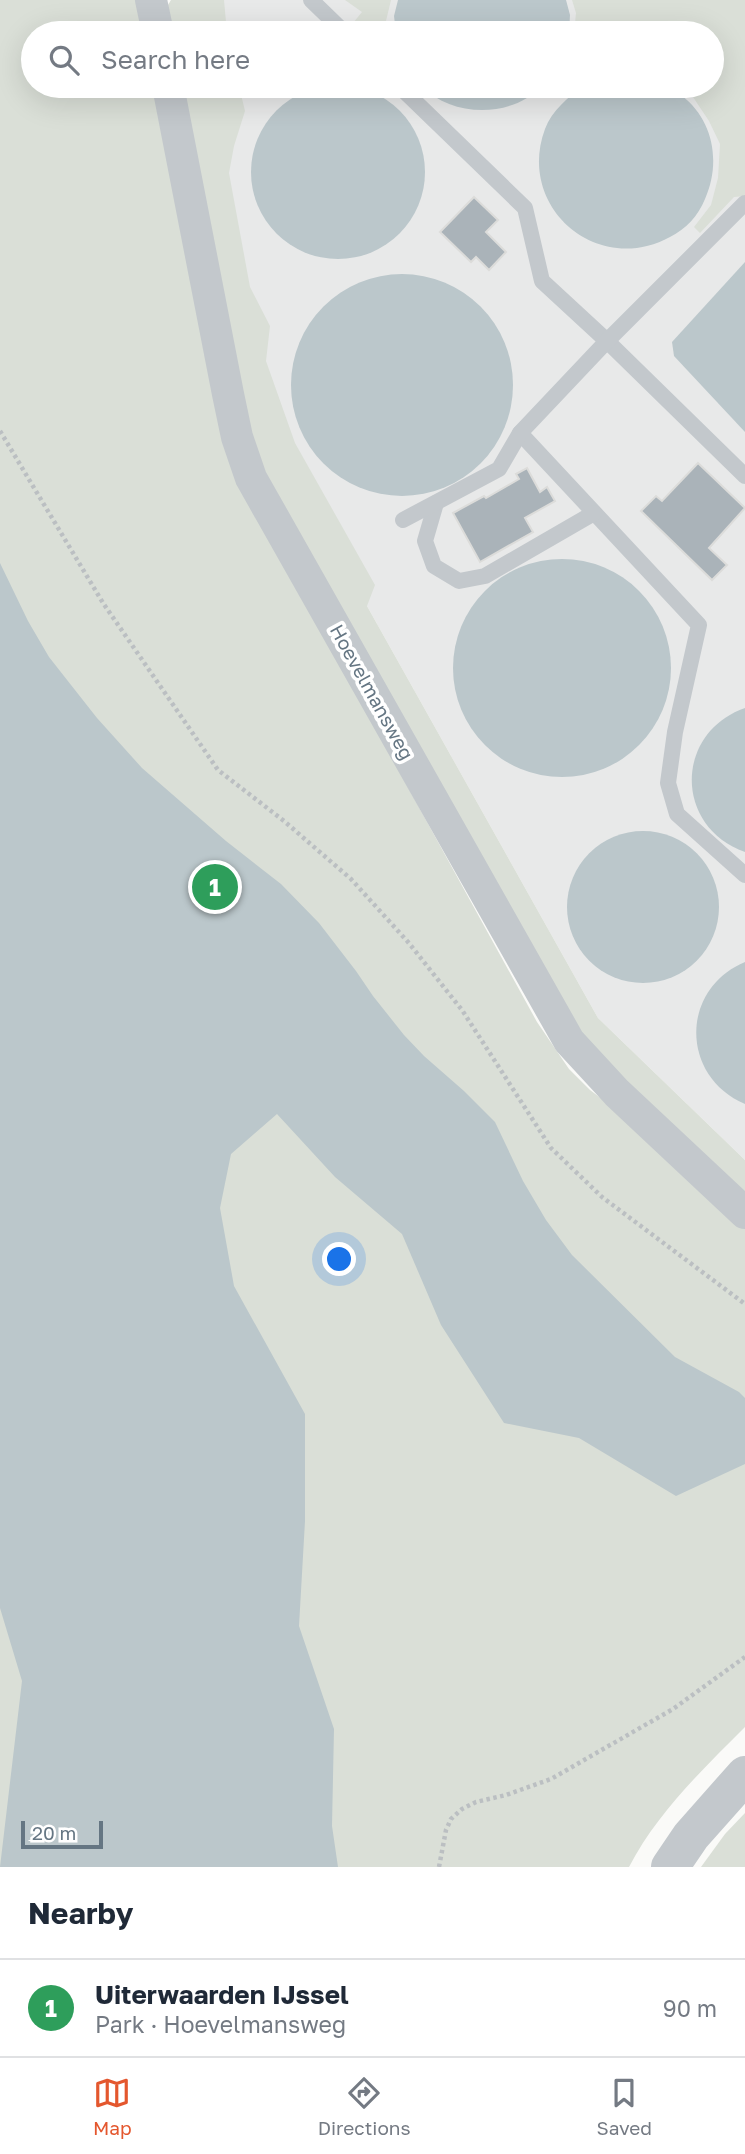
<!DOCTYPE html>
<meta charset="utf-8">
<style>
body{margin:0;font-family:"Golos Text",sans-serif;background:#f2f2f3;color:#1f2937}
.scale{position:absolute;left:21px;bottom:18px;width:82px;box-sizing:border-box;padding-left:7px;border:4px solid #657683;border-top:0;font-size:19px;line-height:24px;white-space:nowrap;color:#657683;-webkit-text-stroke:5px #fff;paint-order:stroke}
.you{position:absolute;left:340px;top:1260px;width:24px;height:24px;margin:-18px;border:5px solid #fff;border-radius:50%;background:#1a73e8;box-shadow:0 0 0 10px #1a73e833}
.badge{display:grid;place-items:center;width:46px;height:46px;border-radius:50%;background:#e4572e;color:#fff;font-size:23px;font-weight:700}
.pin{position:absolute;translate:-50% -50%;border:4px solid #fff;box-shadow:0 2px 7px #0006}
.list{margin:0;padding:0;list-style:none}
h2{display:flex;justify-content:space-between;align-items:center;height:91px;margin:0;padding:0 28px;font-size:30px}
h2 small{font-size:23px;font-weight:400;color:#747a83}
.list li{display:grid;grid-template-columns:46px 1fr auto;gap:21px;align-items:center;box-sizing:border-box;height:98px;padding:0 28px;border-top:2px solid #e0e1e3}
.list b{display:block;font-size:26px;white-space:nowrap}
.list p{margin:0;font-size:23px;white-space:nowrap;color:#747a83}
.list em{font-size:23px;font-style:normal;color:#747a83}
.icon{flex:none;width:38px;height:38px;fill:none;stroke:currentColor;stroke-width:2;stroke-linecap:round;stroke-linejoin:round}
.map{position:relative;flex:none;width:745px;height:1867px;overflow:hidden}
.search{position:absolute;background:#fff;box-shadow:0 7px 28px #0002;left:21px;right:21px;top:21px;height:77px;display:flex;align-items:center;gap:18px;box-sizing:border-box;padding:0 24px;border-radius:38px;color:#747a83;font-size:26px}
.sheet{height:189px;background:#fff}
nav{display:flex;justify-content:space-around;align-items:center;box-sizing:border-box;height:98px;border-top:2px solid #e0e1e3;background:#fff;font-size:19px;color:#747a83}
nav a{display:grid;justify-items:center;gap:4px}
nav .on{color:#e4572e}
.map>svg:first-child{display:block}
.built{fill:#e8e9e9}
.green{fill:#dadfd7}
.water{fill:#bbc7cb}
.building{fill:#aab3b9;stroke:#dcdcda;stroke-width:2}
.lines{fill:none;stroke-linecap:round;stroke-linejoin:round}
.path{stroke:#bbbfc2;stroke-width:4.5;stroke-dasharray:3.5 3.5;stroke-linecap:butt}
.service{stroke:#c3c8cc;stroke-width:16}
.minor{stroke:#c3c8cc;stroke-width:32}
.tertiary{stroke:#c3c8cc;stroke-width:38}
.labels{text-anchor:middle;stroke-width:7;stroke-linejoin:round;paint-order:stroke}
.street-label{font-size:19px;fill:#657683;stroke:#fff}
</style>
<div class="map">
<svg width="745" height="1867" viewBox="0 0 745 1867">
<rect width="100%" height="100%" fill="#fafaf8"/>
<!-- built -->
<g class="built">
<path d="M185,0h452l34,33h-490z"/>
<path d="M192,86h520l33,19v1055l-147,-142 -342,-610z"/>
</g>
<!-- green -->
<g class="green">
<path d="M0,0h137l7,33h-111v53h121l68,342 116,232 199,362 32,47 21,21 90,68 65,63v506c-42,42 -88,86 -116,140h-629z"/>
<path d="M171,0h53l3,33h-58l-4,-23z"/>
<path d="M345,0h46l-5,21 1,12h-33l-5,-5 13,-16z"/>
<path d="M572,0h173v196l-11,1 -34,36 -6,-6 17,-22 7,-27 2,-34 -11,-23 -16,-24 -19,-11h38v-53h-138l2,-20z"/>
<path d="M179,86h60l6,25 -11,35 -5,27 21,114 20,39 -4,35 29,82 80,142 -8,21 231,412 147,142v42l-157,-150 -331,-589z"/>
<path d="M745,1813v54h-44l24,-33z"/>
</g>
<!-- water -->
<g class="water">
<path d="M398,0h168l4,15 -1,18h-173l-2,-17z"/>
<circle cx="338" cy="172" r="87"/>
<path d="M422,86h120c-30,32 -90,32 -120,0z"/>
<path d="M583,86c22,0 43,0 64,0 6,0 15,-2 21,0 5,1 10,6 13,9 33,25 40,68 24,104 -7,17 -19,30 -35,38 -73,40 -154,-30 -125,-108 7,-19 23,-31 38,-43z"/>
<path d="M745,262v170l-71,-76 -2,-14z"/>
<circle cx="402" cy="385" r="111"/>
<circle cx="562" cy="668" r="109"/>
<path d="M0,563l28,58 21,36 48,61 45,50 84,73 55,43 38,39 37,48 17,25 31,39 20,21 40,35 31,31 28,59 23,39 26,35 103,102 64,35 6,6v66l-69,32 -97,-58 -75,-15 -63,-98 -39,-91 -67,-57 -58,-63 -46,40 -11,54 14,78 71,128v107l-6,105 35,103 -2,97 6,41h-338l22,-186 -22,-73z"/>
<path d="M745,708v144c-71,-25 -71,-119 0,-144z"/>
<circle cx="643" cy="907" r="76"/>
<path d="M745,962v142c-65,-28 -65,-115 0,-142z"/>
</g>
<!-- building -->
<g class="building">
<path d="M474,197l24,23 -12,12 20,20 -17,18 -13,-13 -5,5 -31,-30z"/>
<path d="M698,463l47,45 -36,40 18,17 -15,15 -71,-69 15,-15 6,5z"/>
<path d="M527,468l13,24 7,-5 8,14 -30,17 8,14 -53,30 -27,-49 31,-17 2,2 33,-19 -3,-5z"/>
</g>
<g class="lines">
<!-- path -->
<g class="path">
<path d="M0,431l103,172 115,167 66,51 67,58 57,63 54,68 89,138 51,49 143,107"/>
<path d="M439,1867l7,-37 5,-11 11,-10 14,-7 30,-7 45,-16 122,-70 72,-52"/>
</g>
<!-- service -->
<g class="service">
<path d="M311,0l34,33"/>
<path d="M399,86l126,122 17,73 65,60 138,135"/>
<path d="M520,433l179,192 -24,107 -7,51 9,31 68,61"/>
<path d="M436,503l-11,38 9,25 25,15 26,-5 109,-63"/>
<path d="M403,520l96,-51 21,-36 87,-92 138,-138"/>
</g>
<!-- minor -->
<g class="minor">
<path d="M151,0l7,33"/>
<path d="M168,86l60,308 9,43 14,41 318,563 48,52 128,120"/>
</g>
<!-- tertiary -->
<path class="tertiary" d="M670,1867l21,-31 54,-61"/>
</g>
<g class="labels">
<!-- street labels -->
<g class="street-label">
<text transform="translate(372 692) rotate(61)" y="7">Hoevelmansweg</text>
</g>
</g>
</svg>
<div class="scale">20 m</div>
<div class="you"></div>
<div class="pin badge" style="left:215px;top:887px;background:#2e9e5b">1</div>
<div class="search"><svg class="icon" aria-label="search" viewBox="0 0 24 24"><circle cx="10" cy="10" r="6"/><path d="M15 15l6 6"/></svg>Search here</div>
</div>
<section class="sheet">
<h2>Nearby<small></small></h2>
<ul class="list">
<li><span class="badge" style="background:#2e9e5b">1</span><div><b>Uiterwaarden IJssel</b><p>Park · Hoevelmansweg</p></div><em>90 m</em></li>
</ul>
</section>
<nav>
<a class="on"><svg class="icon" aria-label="map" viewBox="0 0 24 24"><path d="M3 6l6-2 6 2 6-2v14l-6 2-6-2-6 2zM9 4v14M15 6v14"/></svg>Map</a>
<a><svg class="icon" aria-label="directions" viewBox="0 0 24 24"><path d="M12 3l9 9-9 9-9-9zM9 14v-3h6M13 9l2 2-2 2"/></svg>Directions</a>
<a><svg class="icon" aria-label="saved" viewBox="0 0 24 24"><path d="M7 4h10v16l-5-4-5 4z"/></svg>Saved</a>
</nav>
